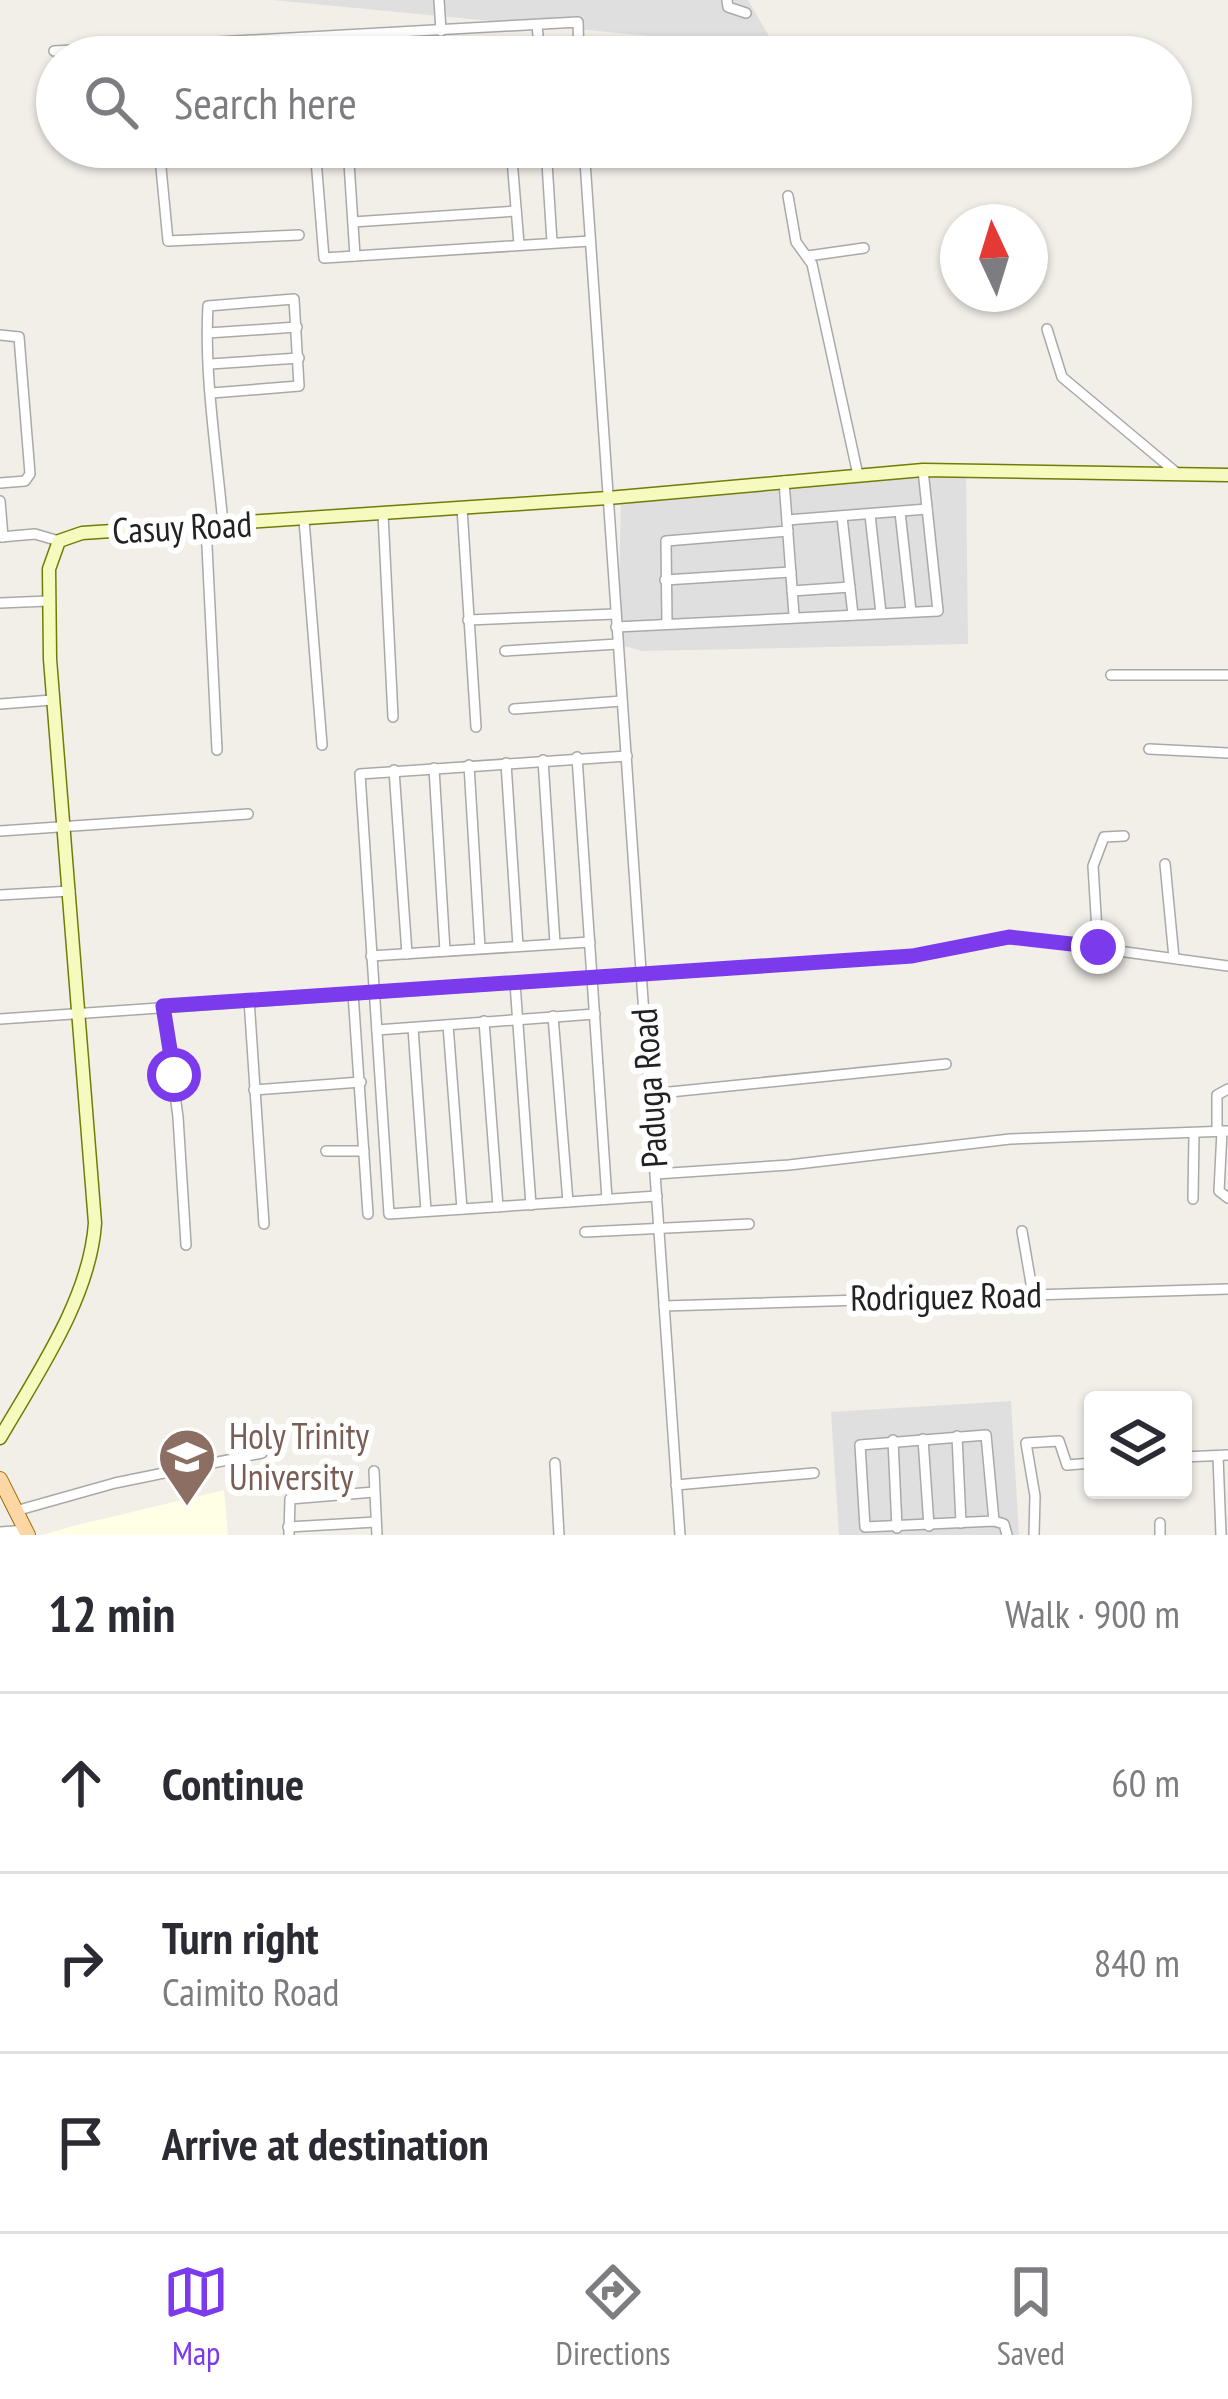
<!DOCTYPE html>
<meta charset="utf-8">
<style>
body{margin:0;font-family:"PT Sans Narrow",sans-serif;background:#f7f7f7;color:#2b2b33}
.controls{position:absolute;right:36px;bottom:36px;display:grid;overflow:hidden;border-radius:12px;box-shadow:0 3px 9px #0004}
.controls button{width:108px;height:108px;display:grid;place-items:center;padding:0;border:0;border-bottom:3px solid #e1e1e2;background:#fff;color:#2b2b33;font:60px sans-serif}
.compass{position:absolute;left:940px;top:204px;width:108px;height:108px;border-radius:50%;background:#fff;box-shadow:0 3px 9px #0004;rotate:356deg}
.stop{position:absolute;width:36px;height:36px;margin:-27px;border:9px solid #7c3aed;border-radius:50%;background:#fff}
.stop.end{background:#7c3aed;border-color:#fff;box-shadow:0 3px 12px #0008}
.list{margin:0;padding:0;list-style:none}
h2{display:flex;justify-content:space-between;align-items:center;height:156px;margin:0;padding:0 48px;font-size:51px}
h2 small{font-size:39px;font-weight:400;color:#7c7c81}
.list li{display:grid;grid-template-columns:78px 1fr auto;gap:36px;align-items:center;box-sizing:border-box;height:180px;padding:0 48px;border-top:3px solid #e1e1e2}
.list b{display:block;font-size:45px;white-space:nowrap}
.list p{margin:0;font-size:39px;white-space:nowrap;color:#7c7c81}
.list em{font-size:39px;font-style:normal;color:#7c7c81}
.icon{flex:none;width:66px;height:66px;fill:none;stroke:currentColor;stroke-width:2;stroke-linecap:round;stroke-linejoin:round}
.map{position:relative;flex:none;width:1228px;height:1535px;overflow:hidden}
.search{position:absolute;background:#fff;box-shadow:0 3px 9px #0004;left:36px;right:36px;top:36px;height:132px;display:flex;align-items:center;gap:30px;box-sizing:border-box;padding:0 42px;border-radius:66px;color:#7c7c81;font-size:45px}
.sheet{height:696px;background:#fff}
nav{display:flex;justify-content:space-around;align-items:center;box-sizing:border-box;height:168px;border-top:3px solid #e1e1e2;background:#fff;font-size:33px;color:#7c7c81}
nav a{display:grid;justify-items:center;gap:6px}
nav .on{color:#7c3aed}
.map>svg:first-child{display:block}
.residential{fill:#e0dfdf}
.education{fill:#ffffe5}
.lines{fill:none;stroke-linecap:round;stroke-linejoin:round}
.street-casing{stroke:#a9a9a9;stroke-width:12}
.secondary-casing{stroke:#707d05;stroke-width:15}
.primary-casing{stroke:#a06b00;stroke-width:16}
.street{stroke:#fff;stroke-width:9}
.secondary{stroke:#f7fabf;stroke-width:12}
.primary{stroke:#fcd6a4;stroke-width:14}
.route{stroke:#7c3aed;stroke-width:15}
.labels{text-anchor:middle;stroke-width:12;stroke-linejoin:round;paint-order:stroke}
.street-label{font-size:36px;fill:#222;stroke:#fff}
.education-label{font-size:36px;fill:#785e54;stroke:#fff;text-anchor:start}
</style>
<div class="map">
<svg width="1228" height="1535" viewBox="0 0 1228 1535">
<rect width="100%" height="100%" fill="#f2efe9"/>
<!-- residential -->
<g class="residential">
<path d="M272,0h476l28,48z"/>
<path d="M966,470l2,174 -326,7 -24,-7 3,-147z"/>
<path d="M1011,1401l8,134h-180l-8,-123z"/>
</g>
<!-- education -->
<path class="education" d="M224,1490l4,45h-186l31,-9z"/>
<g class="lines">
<!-- street casing -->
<g class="street-casing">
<g id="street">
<path d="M439,0l2,31"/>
<path d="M727,0l1,7 18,6"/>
<path d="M537,25l3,32"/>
<path d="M54,51l524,-29 1,35"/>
<path d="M159,147l9,94 131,-6"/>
<path d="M315,147l9,111 266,-17"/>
<path d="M348,147l7,109"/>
<path d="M511,147l8,97"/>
<path d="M546,147l6,95"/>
<path d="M584,147l96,1388"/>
<path d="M788,196l8,46 16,22 46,211"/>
<path d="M353,222l163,-11"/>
<path d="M808,256l56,-8"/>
<path d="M1047,329l15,48 116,97"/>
<path d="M208,333l89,-6"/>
<path d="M0,335l19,2 11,137 -5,7 -25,2"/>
<path d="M210,364l89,-6"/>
<path d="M212,393l87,-7 -5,-87 -86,7c-4,72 9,147 15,219"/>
<path d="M784,481l10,134"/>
<path d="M0,501l3,36"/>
<path d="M462,508l14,219"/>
<path d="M900,512l11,99"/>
<path d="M383,514l10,203"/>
<path d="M870,515l11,98"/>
<path d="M842,517l11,98"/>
<path d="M304,520l18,225"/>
<path d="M787,520l140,-11"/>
<path d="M206,526l11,224"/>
<path d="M0,537l35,-3 24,7"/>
<path d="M665,580l126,-8"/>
<path d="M792,591l58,-4"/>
<path d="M0,603l48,-2"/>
<path d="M468,620l147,-6"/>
<path d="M667,622l-1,-81 122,-10"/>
<path d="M616,627l322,-16 -15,-141"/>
<path d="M505,651l113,-7"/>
<path d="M1111,675h117"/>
<path d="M0,704l52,-4"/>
<path d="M514,709l108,-8"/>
<path d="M1149,749l79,4"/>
<path d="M627,756l-267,18 29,440 268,-18"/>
<path d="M577,757l30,442"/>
<path d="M543,760l12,183"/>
<path d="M506,763l12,183"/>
<path d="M469,765l11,183"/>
<path d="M434,768l11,183"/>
<path d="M394,770l13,184"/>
<path d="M0,831l248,-17"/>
<path d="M1165,864l9,94"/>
<path d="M0,895l70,-4"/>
<path d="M1098,947l-5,-81 11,-29 20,-1"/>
<path d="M371,956l219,-14"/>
<path d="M515,983l16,222"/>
<path d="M353,993l15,221"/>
<path d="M249,999l15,225"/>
<path d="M163,1006l15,111 8,128"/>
<path d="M553,1016l15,186"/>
<path d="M0,1019l912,-63 104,-19 212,29"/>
<path d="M484,1021l14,186"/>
<path d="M448,1025l14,184"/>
<path d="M413,1028l13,183"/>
<path d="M377,1030l218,-16"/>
<path d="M254,1090l107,-8"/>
<path d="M650,1094l296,-30"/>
<path d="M1217,1131v-36l11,-6"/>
<path d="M1222,1131l-3,60 9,7"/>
<path d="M326,1151h38"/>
<path d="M656,1174l133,-9 221,-26 218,-8"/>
<path d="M1193,1199l1,-65"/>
<path d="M1022,1231l11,64"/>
<path d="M585,1232l164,-8"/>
<path d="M664,1306l564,-17"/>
<path d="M957,1436l4,87"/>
<path d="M923,1439l6,87"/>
<path d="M893,1440l4,88"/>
<path d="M1218,1456l3,79"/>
<path d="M1183,1457l45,-2"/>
<path d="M555,1463l4,72"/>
<path d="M374,1471l3,64"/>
<path d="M676,1485l138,-12"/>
<path d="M19,1510l96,-27 147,-30"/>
<path d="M994,1521l-8,-86 -126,10 5,82 129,-6 10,3 3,11"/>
<path d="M288,1527l88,-5"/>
<path d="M0,1532l27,-2"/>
<path d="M289,1535l1,-36 84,-7"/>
<path d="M1034,1535l1,-39 -9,-53 33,-2 8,24 26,-2"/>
<path d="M1160,1535v-12"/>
</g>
</g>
<!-- secondary casing -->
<g class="secondary-casing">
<path id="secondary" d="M0,1438c37,-64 90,-140 95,-215l-45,-564 -1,-90 10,-28 23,-8 526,-35 315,-28 305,5"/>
</g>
<!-- primary casing -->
<g class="primary-casing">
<path id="primary" d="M0,1479l28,56"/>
</g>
<!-- street -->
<use href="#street" class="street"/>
<!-- secondary -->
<use href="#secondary" class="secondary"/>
<!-- primary -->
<use href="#primary" class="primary"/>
</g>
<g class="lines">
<!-- route -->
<path class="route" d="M174,1075l-11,-69 749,-50 97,-19 89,10"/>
</g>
<!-- icons -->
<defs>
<g id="university-pin" transform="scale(3)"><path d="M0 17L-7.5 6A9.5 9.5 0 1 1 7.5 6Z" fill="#8d6e63" stroke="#fff"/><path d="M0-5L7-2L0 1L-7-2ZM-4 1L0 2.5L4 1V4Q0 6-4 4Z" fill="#fff"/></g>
</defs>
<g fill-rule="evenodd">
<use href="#university-pin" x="187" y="1457"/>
</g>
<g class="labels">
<!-- street labels -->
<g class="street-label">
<text transform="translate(182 527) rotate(-3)" y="13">Casuy Road</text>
<text transform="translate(649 1088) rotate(-94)" y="13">Paduga Road</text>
<text transform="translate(946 1296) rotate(-1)" y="13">Rodriguez Road</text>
</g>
<!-- education labels -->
<g class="education-label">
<text x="229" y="1449">Holy Trinity<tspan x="229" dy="41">University</tspan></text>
</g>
</g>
</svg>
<div class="controls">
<button><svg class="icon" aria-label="layers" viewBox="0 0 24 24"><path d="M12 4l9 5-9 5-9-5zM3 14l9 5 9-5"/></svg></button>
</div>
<svg class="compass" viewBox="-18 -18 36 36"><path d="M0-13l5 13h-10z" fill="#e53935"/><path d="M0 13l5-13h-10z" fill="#7c7c81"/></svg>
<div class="stop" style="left:174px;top:1075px"></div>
<div class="stop end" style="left:1098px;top:947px"></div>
<div class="search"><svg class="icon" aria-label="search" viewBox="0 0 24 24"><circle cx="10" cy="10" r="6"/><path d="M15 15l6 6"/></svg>Search here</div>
</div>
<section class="sheet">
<h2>12 min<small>Walk · 900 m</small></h2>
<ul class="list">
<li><svg class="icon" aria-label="ahead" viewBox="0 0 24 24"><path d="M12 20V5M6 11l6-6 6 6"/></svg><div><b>Continue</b></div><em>60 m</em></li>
<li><svg class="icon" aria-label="right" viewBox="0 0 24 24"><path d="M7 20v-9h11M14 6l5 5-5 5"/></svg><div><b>Turn right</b><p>Caimito Road</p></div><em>840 m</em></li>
<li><svg class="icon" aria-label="arrive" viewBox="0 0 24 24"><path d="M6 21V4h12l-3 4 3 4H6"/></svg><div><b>Arrive at destination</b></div></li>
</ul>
</section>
<nav>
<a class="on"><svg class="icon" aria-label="map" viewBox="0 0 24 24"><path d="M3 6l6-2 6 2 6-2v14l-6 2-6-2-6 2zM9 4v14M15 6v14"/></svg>Map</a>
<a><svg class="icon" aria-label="directions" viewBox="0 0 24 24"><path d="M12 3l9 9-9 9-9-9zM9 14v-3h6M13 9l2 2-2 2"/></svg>Directions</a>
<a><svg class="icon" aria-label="saved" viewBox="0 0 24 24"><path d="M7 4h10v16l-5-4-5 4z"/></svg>Saved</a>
</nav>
